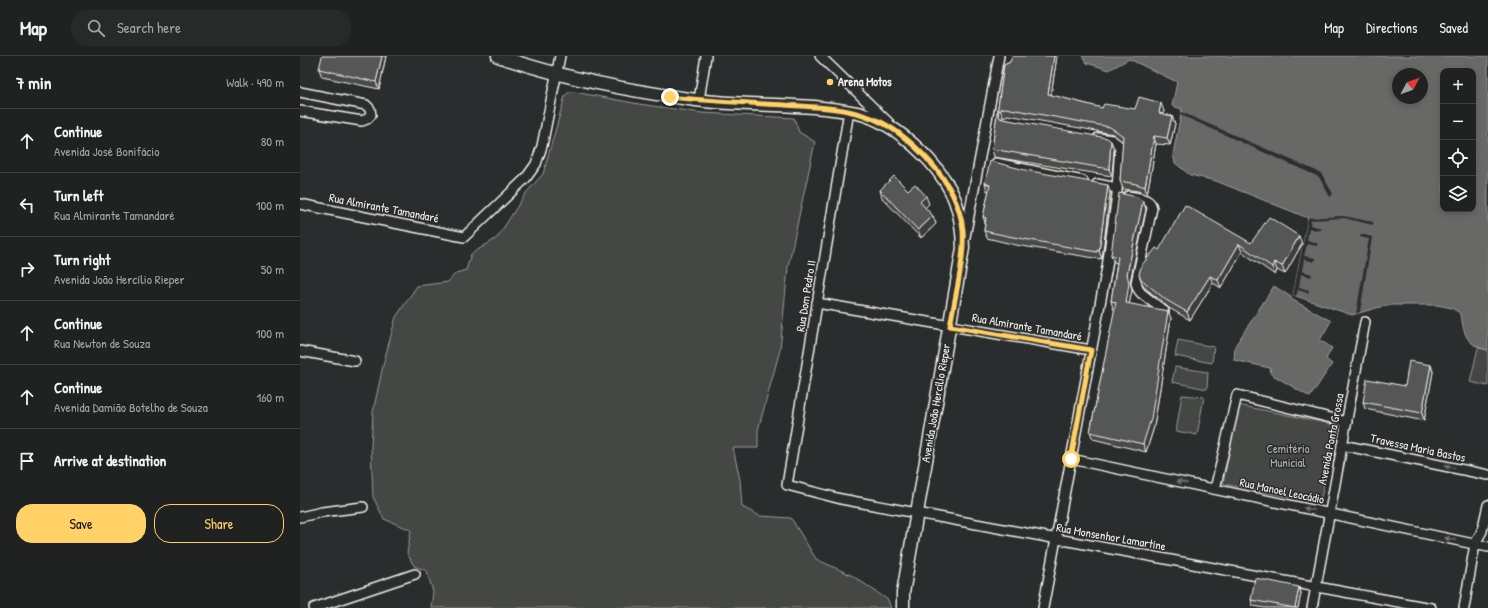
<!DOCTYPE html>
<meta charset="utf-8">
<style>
body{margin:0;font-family:"Patrick Hand",sans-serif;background:#282a2a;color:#f1f3f6}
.controls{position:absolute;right:12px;top:12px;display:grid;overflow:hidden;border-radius:8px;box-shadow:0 2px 6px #0003}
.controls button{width:36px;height:36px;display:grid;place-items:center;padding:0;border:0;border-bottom:1px solid #3d3f40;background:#202222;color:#f1f3f6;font:20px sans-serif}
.compass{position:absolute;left:1092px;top:12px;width:36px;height:36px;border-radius:50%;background:#202222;box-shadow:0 2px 6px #0003;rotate:49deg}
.stop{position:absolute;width:12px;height:12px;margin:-9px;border:3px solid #ffd166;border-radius:50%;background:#fff}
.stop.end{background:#ffd166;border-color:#fff;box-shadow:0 1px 4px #0008}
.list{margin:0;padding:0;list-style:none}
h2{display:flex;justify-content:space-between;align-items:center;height:52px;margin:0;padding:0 16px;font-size:17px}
h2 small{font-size:13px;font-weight:400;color:#a2a4a5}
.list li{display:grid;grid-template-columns:26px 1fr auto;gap:12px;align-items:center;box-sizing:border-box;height:64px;padding:0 16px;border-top:1px solid #3d3f40}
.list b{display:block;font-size:15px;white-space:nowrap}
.list p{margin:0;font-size:13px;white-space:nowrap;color:#a2a4a5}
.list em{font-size:13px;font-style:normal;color:#a2a4a5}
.actions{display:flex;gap:8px;padding:12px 16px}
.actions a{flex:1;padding:9px 0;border:1px solid #ffd166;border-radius:16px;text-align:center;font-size:14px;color:#ffd166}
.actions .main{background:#ffd166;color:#111}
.icon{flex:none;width:22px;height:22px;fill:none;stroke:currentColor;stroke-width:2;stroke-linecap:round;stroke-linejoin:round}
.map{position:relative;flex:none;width:1188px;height:552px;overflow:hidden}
header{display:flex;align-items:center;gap:24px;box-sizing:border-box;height:56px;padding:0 20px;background:#202222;border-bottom:1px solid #3d3f40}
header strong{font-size:19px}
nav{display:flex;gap:22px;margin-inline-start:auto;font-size:14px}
.search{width:280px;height:36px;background:#282a2a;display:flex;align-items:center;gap:10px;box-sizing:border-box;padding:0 14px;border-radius:16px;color:#a2a4a5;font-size:15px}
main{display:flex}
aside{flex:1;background:#202222}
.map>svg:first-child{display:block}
.green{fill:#444645;stroke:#9c9c96}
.water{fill:#676866;stroke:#9f9f9a;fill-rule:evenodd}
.pier{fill:#2a2d2e}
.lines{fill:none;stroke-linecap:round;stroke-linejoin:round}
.minor-casing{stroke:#f4f1e8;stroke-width:12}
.major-casing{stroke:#f4f1e8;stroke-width:15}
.minor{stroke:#2a2d2e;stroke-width:9}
.major{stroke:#2a2d2e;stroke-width:12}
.wall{fill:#494b4a;stroke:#f4f1e8}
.shaded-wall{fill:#3c3d3c;stroke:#f4f1e8}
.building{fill:#555756;stroke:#f4f1e8}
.oneway{fill:#71726f}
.route{stroke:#ffd166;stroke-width:5}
.poi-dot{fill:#ffd166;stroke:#2a2d2e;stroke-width:1.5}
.labels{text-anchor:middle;stroke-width:3;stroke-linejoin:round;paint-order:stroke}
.poi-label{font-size:12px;font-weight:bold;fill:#f4f1e8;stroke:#2a2d2e;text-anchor:start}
.street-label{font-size:12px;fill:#f4f1e8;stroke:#2a2d2e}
.park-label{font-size:12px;fill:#b6b5af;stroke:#2a2d2e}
</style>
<header>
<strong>Map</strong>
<div class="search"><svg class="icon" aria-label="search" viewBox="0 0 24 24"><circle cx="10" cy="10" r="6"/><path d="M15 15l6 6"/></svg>Search here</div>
<nav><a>Map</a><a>Directions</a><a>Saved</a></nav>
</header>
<main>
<aside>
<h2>7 min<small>Walk · 490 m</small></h2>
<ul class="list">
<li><svg class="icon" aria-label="ahead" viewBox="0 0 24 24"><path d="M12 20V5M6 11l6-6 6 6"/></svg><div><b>Continue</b><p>Avenida José Bonifácio</p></div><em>80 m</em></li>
<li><svg class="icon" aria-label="left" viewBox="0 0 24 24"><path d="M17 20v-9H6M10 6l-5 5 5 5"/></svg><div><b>Turn left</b><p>Rua Almirante Tamandaré</p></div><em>100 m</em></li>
<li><svg class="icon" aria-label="right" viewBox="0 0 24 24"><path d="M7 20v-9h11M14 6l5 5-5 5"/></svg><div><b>Turn right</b><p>Avenida João Hercílio Rieper</p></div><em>50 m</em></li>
<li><svg class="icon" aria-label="ahead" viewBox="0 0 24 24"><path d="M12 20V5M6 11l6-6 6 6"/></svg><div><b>Continue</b><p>Rua Newton de Souza</p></div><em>100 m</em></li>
<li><svg class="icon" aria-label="ahead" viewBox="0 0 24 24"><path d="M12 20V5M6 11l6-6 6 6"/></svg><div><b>Continue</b><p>Avenida Damião Botelho de Souza</p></div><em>160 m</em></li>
<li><svg class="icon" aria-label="arrive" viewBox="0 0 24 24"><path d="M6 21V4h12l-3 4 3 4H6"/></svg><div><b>Arrive at destination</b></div></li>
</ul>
<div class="actions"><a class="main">Save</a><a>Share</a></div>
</aside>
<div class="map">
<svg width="1188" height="552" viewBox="0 0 1188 552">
<rect width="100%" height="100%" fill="#2a2d2e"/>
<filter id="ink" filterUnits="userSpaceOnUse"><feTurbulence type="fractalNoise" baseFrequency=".025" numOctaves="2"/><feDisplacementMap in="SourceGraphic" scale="8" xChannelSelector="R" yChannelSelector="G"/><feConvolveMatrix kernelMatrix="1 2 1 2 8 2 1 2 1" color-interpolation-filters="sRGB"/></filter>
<g filter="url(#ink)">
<!-- green -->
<g class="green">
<path d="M269,36h5l65,12 63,9 92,5 5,14 16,10 -27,125 -8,83 -22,80v18h-25l7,32 2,27 18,9 31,2 25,41 37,17 35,24 3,8h-460l2,-16 -6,-21 -13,-5 -7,-13 4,-23 -27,-11 -11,-22 -2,-51 2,-34 11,-51 12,-44 21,-31 31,-4 8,-9 10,-3 5,-16 26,-16 29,-45 17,-19 22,-78z"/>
<path d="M878,284l36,7 -2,16 -37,-7z"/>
<path d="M1178,292l10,2v36l-18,-4z"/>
<path d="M875,311l33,5 -1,17 -35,-7z"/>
<path d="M882,339l22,2 -7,38 -21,-4z"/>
<path d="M938,349l98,20 -16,78 -97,-19z"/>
</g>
<!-- water -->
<g class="water">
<path d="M782,0h406v294c-22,-5 -24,-15 -27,-36l-9,-6 -15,-3h-50l-35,10 -59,-20 15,-77 -92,-37 -26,-6 -15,-12 -2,-9 9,-45 -10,-3 5,-24 -48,-23 -20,11 -22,-7zM1143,15h30v138h-30zM1098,18h24v24h-24z"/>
<path d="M974,230l17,11v2l40,22 -11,19 12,8 -6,11 6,5 -22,33 -39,-23 -1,-6 -36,-8 1,-14z"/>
</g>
<!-- pier -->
<g class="pier">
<path d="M881,56l140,61 12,21 -3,3 -11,-20 -138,-62z"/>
<path d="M1043,160l30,6v3l-29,-7 -33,2 -1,5 11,3 -1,3 -11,-3 -2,12 10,3v3l-10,-2 -3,12 11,2 -1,4 -10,-3 -2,12 10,3 -1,3 -10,-3 -2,13 10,3 -1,3 -10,-3 -2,6 -3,-1 15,-77z"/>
<path d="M1061,178l11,3 -12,75 -4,2 13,-75 -9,-2z"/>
</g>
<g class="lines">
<!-- minor casing -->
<g class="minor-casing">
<g id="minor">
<path d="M520,0l69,67"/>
<path d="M0,36l66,13 4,4 1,6 -4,4 -5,2 -62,-10"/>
<path d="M399,44l7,-44"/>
<path d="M549,55l-62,374 54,14 590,109"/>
<path d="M798,82l14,2 8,6 -3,42"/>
<path d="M696,107l87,18"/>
<path d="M828,140c9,2 22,1 24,12l-16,75 2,6 3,4 23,18"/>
<path d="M0,148l164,33 62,-59 10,-14 6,-18 18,-90"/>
<path d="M665,181l34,-181"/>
<path d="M517,247l274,47"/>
<path d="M0,295l55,10"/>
<path d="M1042,389l146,30"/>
<path d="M771,403l417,88"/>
<path d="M915,433l22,-94 110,27"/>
<path d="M0,461l22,-5 41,-5"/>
<path d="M14,552l101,-34"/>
<path d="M743,552l64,-341 10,-73v-6l-20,-4"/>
<path d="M1012,552l53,-286"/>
<path d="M1164,552l11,-64 7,-13 6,-26"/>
</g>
</g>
<!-- major casing -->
<g class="major-casing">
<path id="major" d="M198,0c64,22 131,35 198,44 39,5 79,4 118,7 17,2 34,3 51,8 25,8 46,26 64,45 25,28 33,50 34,88l-60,345v15"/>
</g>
<!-- minor -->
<use href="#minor" class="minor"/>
<!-- major -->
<use href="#major" class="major"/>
</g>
<!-- wall -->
<g class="wall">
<path d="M86,0l-7,33 -57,-12 -3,-8z"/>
<path d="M757,0l-6,39 51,13 62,3 -1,3 9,2 3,8 -5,21 -14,-1 -9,51 -9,-4 -15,-2 -3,-8 3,-39 -10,-8 -105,-19 -5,2 -1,2 109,22 3,8 -2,27 -118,-19 -2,-8 12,-84 6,-3z"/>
<path d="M685,127l125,10 -8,66 -2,-1v1l-84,-14 -29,-7 -3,-7 1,-9 -2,-5 6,-26h-2z"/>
<path d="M580,134h28l21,14 -4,4 8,8 3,8 -15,14 -39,-40z"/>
<path d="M846,153l-16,73 2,8 -3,14 42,14 -17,109 -8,25 -53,-13 -3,-7 25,-123h-2l-2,-8 6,-38 -3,-1 -3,-7z"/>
<path d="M951,187l51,1 -17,30 -8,-4 -2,5 -33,-23 -21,36 -8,-5 -23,37 -21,-12 -26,-22 -4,-11 20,-25z"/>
<path d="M1131,309l2,7 -9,49 -59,-12 -2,-7 42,-16z"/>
<path d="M999,531l2,6 -3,15h-33l-12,-2 -2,-6z"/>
</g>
<!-- shaded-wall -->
<g class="shaded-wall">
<path d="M82,0h4l-7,33 -3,-7z"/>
<path d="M754,0h3l-7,45 -2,-7z"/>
<path d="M861,47l3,8 -2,9 -3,-7z"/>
<path d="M700,53l3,8 -2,3 -3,-7z"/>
<path d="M872,60l3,8 -5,21 -3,-7z"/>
<path d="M854,80l2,8 -9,51 -2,-8z"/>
<path d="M811,85l3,8 -2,27 -3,-7z"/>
<path d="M808,129l2,8 -8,66 -3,-8z"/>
<path d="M626,140l3,8 -6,6 -3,-8z"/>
<path d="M843,145l3,8 -16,73 2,8 -4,20 -2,-7 1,-29z"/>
<path d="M633,160l3,8 -15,14 -3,-8z"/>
<path d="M999,180l3,8 -17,30 -3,-8z"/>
<path d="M939,188l3,8 -21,36 -3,-8z"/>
<path d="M974,206l3,8 -2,5 -3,-8z"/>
<path d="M910,220l3,7 -23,37 -3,-8z"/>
<path d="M868,255l3,7 -17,109 -8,25 -3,-8z"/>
<path d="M1131,309l2,7 -9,49 -2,-8z"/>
<path d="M999,531l2,6 -3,15h-3z"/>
</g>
<!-- building -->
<g class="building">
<path d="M22,0h60l-6,26 -57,-13z"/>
<path d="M712,0h42l-6,38 54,14 2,-4 31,5 4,-12 22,6 -2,10 13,3 -5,22 -13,-2 -9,51 -9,-3 -16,-3 3,-45 -13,-9 -105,-19 -5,1 -2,4 2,5 3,1 104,19 4,3 -2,28 -117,-20 12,-84 6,-3z"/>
<path d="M690,105l35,9 83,15 -9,66 -2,-1v2l-84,-15 -29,-6 2,-13 -3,-1 7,-32 -5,-2z"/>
<path d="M594,120l14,14 7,-6 11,12 -6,6 13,14 -15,14 -38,-40z"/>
<path d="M819,137l18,4 6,4 -16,73 2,9 -3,20 42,8 -17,108 -8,25 -53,-12 26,-130 -5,-1 7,-44 -7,-2z"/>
<path d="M885,149l66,38 18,-26 30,19 -17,30 -8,-4 -2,5 -33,-23 -21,36 -8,-4 -23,36 -21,-12 -25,-21 -2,-4 2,-9 15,-18 3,2z"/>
<path d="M1109,305l22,4 -9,48 -59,-11 4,-23 38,7z"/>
<path d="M955,522l44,9 -4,21 -44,-8z"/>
</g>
<!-- one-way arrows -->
<defs><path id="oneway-solid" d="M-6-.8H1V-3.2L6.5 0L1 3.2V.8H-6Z"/></defs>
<g class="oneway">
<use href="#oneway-solid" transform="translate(1150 411) rotate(-168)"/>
<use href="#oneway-solid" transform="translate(882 426) rotate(-168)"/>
<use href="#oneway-solid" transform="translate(1009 453) rotate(-168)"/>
<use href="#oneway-solid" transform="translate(1150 483) rotate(-168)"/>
</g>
</g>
<g class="lines" filter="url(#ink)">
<!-- route -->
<path class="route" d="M370,41c38,4 77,6 115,8 26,2 56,2 81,11 26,8 47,27 65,47 17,19 29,41 32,67 2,28 -8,67 -13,96l141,24 -20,109"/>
</g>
<!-- markers -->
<circle class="poi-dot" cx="530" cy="26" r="4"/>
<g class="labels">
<!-- poi labels -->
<g class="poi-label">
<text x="538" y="30">Arena Motos</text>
</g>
<!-- street labels -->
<g class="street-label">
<text transform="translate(84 152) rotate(11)" y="4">Rua Almirante Tamandaré</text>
<text transform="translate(506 240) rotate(-81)" y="4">Rua Dom Pedro II</text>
<text transform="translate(727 271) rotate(10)" y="4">Rua Almirante Tamandaré</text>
<text transform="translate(636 347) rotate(-80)" y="4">Avenida João Hercílio Rieper</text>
<text transform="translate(1031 383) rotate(-79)" y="4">Avenida Ponta Grossa</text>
<text transform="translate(1118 392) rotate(12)" y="4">Travessa Maria Bastos</text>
<text transform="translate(982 435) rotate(12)" y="4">Rua Manoel Leocádio</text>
<text transform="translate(811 481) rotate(10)" y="4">Rua Monsenhor Lamartine</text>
</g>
<!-- park labels -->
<g class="park-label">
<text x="988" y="397">Cemitério<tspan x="988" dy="14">Municial</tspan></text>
</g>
</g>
</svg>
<div class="controls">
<button>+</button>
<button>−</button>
<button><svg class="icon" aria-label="locate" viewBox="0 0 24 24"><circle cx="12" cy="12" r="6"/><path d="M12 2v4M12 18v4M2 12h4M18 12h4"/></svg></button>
<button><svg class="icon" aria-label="layers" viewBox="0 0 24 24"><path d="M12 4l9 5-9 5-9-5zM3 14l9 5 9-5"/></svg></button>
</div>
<svg class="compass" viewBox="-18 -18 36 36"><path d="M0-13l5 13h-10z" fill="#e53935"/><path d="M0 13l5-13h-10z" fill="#a2a4a5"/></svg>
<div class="stop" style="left:771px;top:403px"></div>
<div class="stop end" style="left:370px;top:41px"></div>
</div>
</main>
